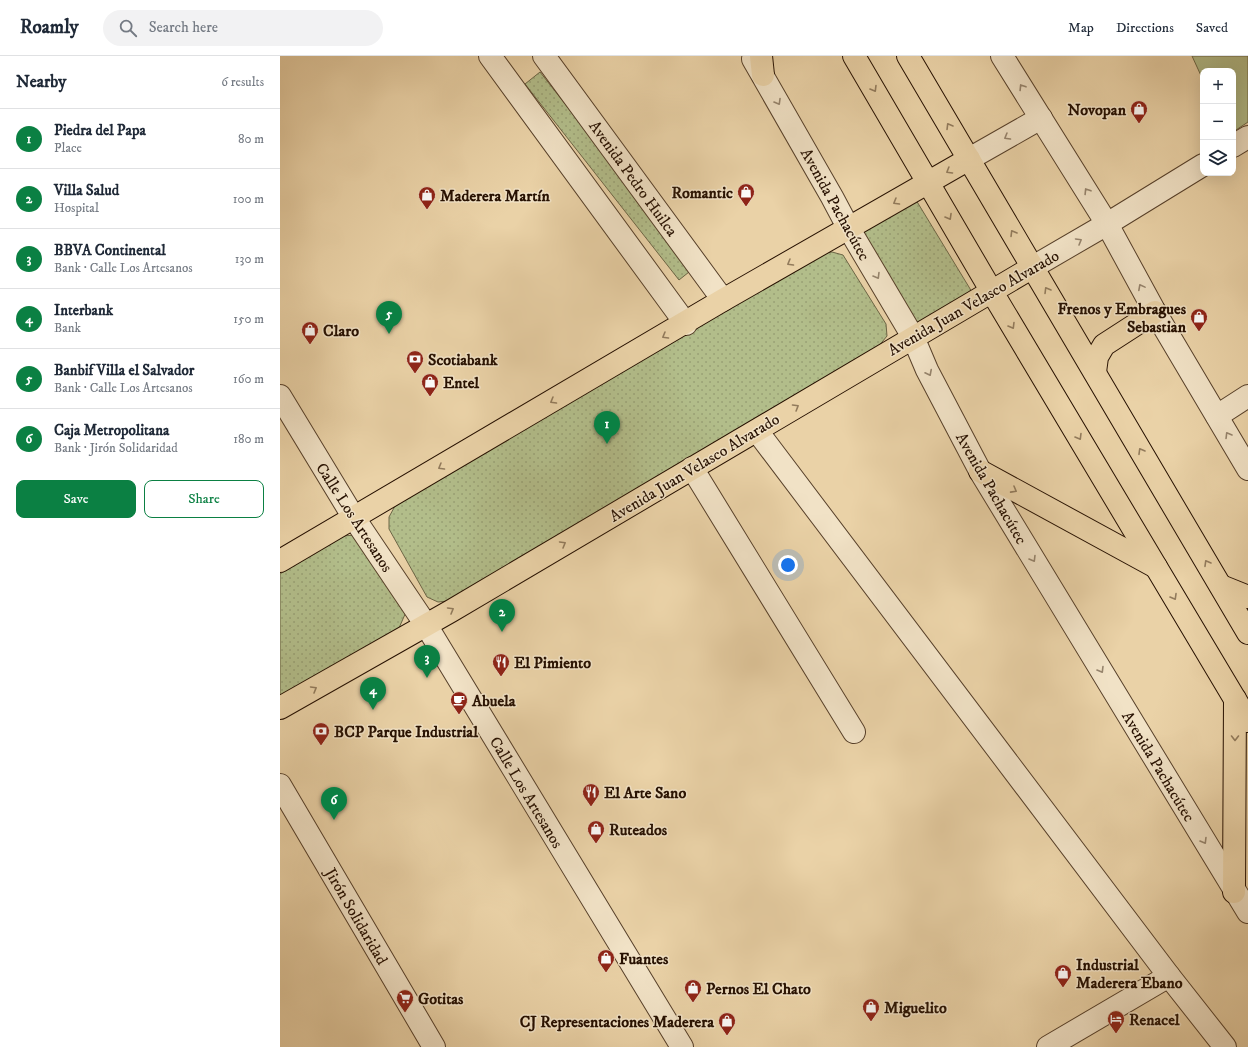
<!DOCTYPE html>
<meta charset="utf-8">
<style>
body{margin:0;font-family:"IM FELL DW Pica",serif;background:#f2f2f3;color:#1f2937}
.controls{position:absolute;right:12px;top:12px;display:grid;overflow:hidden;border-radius:8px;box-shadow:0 4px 16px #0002}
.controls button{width:36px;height:36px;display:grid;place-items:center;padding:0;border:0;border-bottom:1px solid #e0e1e3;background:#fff;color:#1f2937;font:20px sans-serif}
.you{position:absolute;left:508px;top:509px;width:14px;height:14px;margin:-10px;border:3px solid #fff;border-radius:50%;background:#1a73e8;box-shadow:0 0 0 6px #1a73e833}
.badge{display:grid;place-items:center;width:26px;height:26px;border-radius:50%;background:#0b8043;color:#fff;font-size:13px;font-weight:700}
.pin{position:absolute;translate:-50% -33px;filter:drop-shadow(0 1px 2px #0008)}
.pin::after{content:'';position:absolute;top:21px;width:14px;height:12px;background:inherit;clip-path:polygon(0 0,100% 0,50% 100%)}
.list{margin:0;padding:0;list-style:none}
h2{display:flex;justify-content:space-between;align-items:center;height:52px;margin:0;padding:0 16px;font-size:17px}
h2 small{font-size:13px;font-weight:400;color:#747a83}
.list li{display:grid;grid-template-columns:26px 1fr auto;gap:12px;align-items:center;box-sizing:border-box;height:60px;padding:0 16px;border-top:1px solid #e0e1e3}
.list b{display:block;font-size:15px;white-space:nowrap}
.list p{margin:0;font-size:13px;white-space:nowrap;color:#747a83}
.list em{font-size:13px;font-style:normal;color:#747a83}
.actions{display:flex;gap:8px;padding:12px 16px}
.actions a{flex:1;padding:9px 0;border:1px solid #0b8043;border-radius:8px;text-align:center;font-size:14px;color:#0b8043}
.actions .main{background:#0b8043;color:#fff}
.icon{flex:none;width:22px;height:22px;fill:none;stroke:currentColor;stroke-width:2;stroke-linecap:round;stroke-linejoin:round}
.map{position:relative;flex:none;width:968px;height:991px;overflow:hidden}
header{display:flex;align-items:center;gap:24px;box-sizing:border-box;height:56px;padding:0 20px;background:#fff;border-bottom:1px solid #e0e1e3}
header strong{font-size:19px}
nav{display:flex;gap:22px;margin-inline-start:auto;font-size:14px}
.search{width:280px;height:36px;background:#f2f2f3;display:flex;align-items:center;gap:10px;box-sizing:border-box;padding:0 14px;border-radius:22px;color:#747a83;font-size:15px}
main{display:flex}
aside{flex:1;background:#fff}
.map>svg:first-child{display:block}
.grass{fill:url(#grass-dots);stroke:#6c6646}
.pitch{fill:#b2bd8a;stroke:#6c6646}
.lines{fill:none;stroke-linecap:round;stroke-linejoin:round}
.minor-casing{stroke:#57402a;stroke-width:24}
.major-casing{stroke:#261001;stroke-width:24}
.minor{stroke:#f1e2c6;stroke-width:22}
.major{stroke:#ead2a7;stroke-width:22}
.oneway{stroke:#96846d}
.oneway2{stroke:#927b5c}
.labels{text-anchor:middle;stroke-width:3;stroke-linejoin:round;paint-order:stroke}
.poi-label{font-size:16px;font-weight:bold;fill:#261001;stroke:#f1e2c6;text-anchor:start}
.street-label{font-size:16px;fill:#261001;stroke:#f1e2c6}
</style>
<header>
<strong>Roamly</strong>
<div class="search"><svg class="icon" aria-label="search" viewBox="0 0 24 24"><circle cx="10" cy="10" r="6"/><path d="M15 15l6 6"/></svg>Search here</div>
<nav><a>Map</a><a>Directions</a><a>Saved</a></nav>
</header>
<main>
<aside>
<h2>Nearby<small>6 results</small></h2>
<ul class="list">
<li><span class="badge">1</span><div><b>Piedra del Papa</b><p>Place</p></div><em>80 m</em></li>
<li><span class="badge">2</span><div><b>Villa Salud</b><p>Hospital</p></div><em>100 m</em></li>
<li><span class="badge">3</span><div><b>BBVA Continental</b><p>Bank · Calle Los Artesanos</p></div><em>130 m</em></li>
<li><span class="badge">4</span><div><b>Interbank</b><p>Bank</p></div><em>150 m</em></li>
<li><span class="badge">5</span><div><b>Banbif Villa el Salvador</b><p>Bank · Calle Los Artesanos</p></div><em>160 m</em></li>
<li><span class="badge">6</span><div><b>Caja Metropolitana</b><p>Bank · Jirón Solidaridad</p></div><em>180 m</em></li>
</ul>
<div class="actions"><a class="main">Save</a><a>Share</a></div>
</aside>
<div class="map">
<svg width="968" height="991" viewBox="0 0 968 991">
<defs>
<pattern id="grass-dots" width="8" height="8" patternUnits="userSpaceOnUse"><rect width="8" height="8" fill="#b2bd8a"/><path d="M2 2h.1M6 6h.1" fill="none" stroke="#99a175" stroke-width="1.8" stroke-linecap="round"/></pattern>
</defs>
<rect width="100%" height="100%" fill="#ead2a7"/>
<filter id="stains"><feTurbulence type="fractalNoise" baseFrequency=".005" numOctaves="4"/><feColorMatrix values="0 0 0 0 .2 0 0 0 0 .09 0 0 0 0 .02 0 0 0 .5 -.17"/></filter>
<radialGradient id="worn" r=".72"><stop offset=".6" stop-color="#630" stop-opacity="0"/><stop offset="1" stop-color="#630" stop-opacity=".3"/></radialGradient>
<!-- grass -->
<g class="grass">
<path d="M260,16l154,196 -15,12 -154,-196z"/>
<path d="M636,144l56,92 -55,33 -56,-93z"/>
<path d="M552,196l11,3 43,69 1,12 -9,11 -429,254 -11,1 -11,-5 -38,-68v-12l6,-11 425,-252z"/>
<path d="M77,479l49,77 -7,16 -119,68v-122l62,-38z"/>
</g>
<!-- pitch -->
<path class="pitch" d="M912,0h56v66l-15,10v-61h-30v9z"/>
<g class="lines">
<!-- minor casing -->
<g class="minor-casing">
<g id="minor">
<path d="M210,0l196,268"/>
<path d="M264,0l179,244"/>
<path d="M722,0l105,168 48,88 93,157"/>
<path d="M473,3l79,138 17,32 64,108 14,33 53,101 268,441"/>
<path d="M953,90l15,-9"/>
<path d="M689,103l72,-41"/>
<path d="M753,211l74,-43 96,-59"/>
<path d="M0,340l74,122 72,107 256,422"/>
<path d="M937,360l31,-20"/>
<path d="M477,375l412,545 56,71"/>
<path d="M412,412l162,264"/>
<path d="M0,729l154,262"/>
<path d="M768,991l121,-71"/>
</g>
</g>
<!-- major casing -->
<g class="major-casing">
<g id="major">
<path d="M481,0l2,19"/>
<path d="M574,0l138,236 256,429"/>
<path d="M628,0l340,577"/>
<path d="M815,316l2,-15 7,-12 51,-33"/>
<path d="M700,415l176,96"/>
<path d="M0,505l443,-261 246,-141"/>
<path d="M941,530l27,11"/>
<path d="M0,652l171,-97 582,-344"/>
<path d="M954,836l1,-193"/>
</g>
</g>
<!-- minor -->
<use href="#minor" class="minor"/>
<!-- major -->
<use href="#major" class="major"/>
</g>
<!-- one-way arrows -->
<defs><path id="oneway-chevron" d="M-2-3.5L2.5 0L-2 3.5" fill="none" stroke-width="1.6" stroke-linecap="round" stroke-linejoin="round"/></defs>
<g class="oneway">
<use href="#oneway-chevron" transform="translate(742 31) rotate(-122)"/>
<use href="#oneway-chevron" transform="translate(498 46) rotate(60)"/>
<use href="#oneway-chevron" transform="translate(727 81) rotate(150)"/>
<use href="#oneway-chevron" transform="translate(807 135) rotate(-122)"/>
<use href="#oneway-chevron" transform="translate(799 185) rotate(-30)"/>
<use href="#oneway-chevron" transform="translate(597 220) rotate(59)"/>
<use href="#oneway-chevron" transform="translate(861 231) rotate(-118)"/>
<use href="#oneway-chevron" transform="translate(649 317) rotate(63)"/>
<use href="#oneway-chevron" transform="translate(948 379) rotate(-121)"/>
<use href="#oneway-chevron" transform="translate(753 503) rotate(59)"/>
<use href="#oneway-chevron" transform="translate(821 614) rotate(59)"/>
<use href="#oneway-chevron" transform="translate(924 785) rotate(59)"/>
</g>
<g class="oneway2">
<use href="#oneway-chevron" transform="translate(594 33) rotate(59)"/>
<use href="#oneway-chevron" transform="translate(669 70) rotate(-121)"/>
<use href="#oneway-chevron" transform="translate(669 115) rotate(149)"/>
<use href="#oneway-chevron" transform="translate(616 146) rotate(150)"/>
<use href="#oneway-chevron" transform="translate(669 161) rotate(60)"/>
<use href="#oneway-chevron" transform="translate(733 177) rotate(-121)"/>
<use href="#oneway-chevron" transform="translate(510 207) rotate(150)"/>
<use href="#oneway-chevron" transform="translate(767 234) rotate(-121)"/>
<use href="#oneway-chevron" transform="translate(732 270) rotate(59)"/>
<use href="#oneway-chevron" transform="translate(385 280) rotate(150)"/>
<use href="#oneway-chevron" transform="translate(273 345) rotate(150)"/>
<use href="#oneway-chevron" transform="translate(516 351) rotate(-31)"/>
<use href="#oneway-chevron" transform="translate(799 381) rotate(59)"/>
<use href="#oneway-chevron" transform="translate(861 395) rotate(-120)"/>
<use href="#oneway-chevron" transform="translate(161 411) rotate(150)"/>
<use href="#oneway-chevron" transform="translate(734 434) rotate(29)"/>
<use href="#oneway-chevron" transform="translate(283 488) rotate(-30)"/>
<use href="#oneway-chevron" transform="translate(927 507) rotate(-120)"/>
<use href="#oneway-chevron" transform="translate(894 541) rotate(60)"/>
<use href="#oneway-chevron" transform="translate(171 554) rotate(-30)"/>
<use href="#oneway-chevron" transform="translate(34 633) rotate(-30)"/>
<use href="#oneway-chevron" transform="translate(955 682) rotate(90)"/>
</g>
<!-- icons -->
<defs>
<g id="shop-pin" transform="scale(0.9)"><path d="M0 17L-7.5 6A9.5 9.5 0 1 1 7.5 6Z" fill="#8f2418" stroke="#f1e2c6"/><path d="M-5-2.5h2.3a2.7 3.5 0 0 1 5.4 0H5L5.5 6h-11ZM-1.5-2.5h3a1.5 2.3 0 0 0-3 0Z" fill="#fff"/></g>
<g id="bank-pin" transform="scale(0.9)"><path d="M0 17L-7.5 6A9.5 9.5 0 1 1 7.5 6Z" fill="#8f2418" stroke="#f1e2c6"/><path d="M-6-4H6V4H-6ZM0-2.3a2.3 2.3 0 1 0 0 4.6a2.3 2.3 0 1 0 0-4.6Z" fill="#fff"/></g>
<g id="restaurant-pin" transform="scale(0.9)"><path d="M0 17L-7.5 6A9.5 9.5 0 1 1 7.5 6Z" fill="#8f2418" stroke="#f1e2c6"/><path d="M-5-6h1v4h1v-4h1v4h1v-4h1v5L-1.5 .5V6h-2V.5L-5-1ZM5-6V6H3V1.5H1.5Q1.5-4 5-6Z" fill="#fff"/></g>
<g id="cafe-pin" transform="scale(0.9)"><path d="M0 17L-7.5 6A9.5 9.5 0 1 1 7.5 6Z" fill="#8f2418" stroke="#f1e2c6"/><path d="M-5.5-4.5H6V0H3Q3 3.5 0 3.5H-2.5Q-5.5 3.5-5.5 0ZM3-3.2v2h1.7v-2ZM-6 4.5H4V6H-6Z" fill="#fff"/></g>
<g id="supermarket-pin" transform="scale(0.9)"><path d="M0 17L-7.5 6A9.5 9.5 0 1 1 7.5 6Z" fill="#8f2418" stroke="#f1e2c6"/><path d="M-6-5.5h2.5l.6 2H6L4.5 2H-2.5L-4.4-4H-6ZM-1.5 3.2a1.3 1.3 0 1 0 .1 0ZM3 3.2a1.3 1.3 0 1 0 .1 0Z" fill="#fff"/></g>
<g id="hotel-pin" transform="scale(0.9)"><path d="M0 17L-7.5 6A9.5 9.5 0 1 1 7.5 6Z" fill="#8f2418" stroke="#f1e2c6"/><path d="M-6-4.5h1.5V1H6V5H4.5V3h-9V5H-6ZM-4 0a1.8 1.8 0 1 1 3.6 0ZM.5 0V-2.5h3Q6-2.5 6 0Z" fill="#fff"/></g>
</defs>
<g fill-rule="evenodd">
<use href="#shop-pin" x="859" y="53"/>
<use href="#shop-pin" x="466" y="136"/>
<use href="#shop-pin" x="147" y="139"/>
<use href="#shop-pin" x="919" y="261"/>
<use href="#shop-pin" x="30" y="274"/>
<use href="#bank-pin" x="135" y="303"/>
<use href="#shop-pin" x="150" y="326"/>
<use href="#restaurant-pin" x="221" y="606"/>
<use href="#cafe-pin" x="179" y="644"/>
<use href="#bank-pin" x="41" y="675"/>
<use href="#restaurant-pin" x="311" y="736"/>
<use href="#shop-pin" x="316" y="773"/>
<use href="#shop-pin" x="326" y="902"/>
<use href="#shop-pin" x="783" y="917"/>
<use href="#shop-pin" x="413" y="932"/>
<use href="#supermarket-pin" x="125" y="942"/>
<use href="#shop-pin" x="591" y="951"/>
<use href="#hotel-pin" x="836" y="963"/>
<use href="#shop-pin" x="447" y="965"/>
</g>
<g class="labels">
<!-- poi labels -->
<g class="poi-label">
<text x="846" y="59" text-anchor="end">Novopan</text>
<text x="453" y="142" text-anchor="end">Romantic</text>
<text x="160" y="145">Maderera Martín</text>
<text x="906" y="258" text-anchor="end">Frenos y Embragues<tspan x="906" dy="18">Sebastian</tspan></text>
<text x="43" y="280">Claro</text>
<text x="148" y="309">Scotiabank</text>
<text x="163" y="332">Entel</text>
<text x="234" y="612">El Pimiento</text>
<text x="192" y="650">Abuela</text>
<text x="54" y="681">BCP Parque Industrial</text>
<text x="324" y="742">El Arte Sano</text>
<text x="329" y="779">Ruteados</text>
<text x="339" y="908">Fuantes</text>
<text x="796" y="914">Industrial<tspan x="796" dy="18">Maderera Ebano</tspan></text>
<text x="426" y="938">Pernos El Chato</text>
<text x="138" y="948">Gotitas</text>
<text x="604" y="957">Miguelito</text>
<text x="849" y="969">Renacel</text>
<text x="434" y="971" text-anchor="end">CJ Representaciones Maderera</text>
</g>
<!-- street labels -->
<g class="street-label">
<text transform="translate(354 122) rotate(54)" y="6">Avenida Pedro Huilca</text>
<text transform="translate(556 148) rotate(61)" y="6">Avenida Pachacútec</text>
<text transform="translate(693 246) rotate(-30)" y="6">Avenida Juan Velasco Alvarado</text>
<text transform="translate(414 411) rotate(-31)" y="6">Avenida Juan Velasco Alvarado</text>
<text transform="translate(712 432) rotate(60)" y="6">Avenida Pachacútec</text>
<text transform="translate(75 461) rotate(57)" y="6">Calle Los Artesanos</text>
<text transform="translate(879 710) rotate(59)" y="6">Avenida Pachacútec</text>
<text transform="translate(247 736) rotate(59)" y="6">Calle Los Artesanos</text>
<text transform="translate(77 860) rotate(60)" y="6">Jirón Solidaridad</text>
</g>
</g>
<rect width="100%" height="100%" filter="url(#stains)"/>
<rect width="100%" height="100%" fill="url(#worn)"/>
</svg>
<div class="controls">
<button>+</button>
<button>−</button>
<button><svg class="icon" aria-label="layers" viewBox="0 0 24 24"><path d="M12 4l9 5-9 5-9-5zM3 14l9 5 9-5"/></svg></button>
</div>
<div class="you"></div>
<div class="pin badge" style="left:327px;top:388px">1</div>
<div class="pin badge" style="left:222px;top:576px">2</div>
<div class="pin badge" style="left:147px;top:622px">3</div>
<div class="pin badge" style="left:93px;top:654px">4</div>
<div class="pin badge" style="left:109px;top:278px">5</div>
<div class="pin badge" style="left:54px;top:764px">6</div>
</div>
</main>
